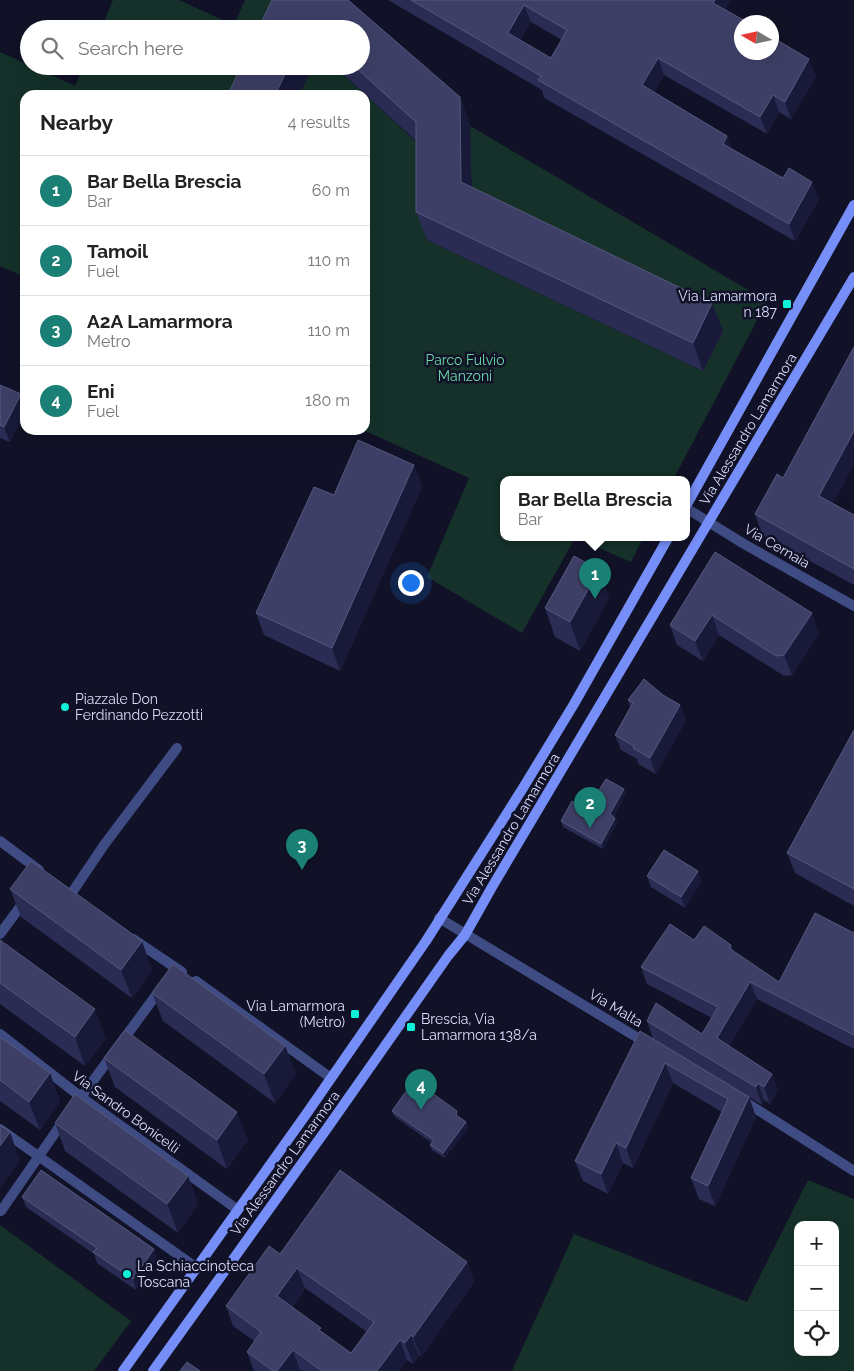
<!DOCTYPE html>
<meta charset="utf-8">
<style>
body{margin:0;font-family:Raleway,sans-serif;background:#f2f2f2;color:#222}
.controls{position:absolute;right:15px;bottom:15px;display:grid;overflow:hidden;border-radius:10px;box-shadow:0 5px 20px #0002}
.controls button{width:45px;height:45px;display:grid;place-items:center;padding:0;border:0;border-bottom:1px solid #e0e0e0;background:#fff;color:#222;font:25px sans-serif}
.compass{position:absolute;left:734px;top:15px;width:45px;height:45px;border-radius:50%;background:#fff;box-shadow:0 5px 20px #0002;rotate:279deg}
.you{position:absolute;left:410px;top:582px;width:18px;height:18px;margin:-12px;border:4px solid #fff;border-radius:50%;background:#1a73e8;box-shadow:0 0 0 8px #1a73e833}
.badge{display:grid;place-items:center;width:32px;height:32px;border-radius:50%;background:#1a7f74;color:#fff;font-size:16px;font-weight:700}
.pin{position:absolute;translate:-50% -41px;filter:drop-shadow(0 1px 2px #0008)}
.pin::after{content:'';position:absolute;top:26px;width:18px;height:15px;background:inherit;clip-path:polygon(0 0,100% 0,50% 100%)}
.popup{position:absolute;left:500px;top:476px;width:190px;height:65px;box-sizing:border-box;display:grid;place-content:center;border-radius:10px;background:#fff;filter:drop-shadow(0 1px 4px #0005);font-size:16px;white-space:nowrap;color:#767676}
.popup b{font-size:19px;color:#222}
.popup::after{content:'';position:absolute;left:50%;top:100%;margin-left:-10px;border:10px solid transparent;border-top-color:#fff}
.list{margin:0;padding:0;list-style:none}
h2{display:flex;justify-content:space-between;align-items:center;height:65px;margin:0;padding:0 20px;font-size:21px}
h2 small{font-size:16px;font-weight:400;color:#767676}
.list li{display:grid;grid-template-columns:32px 1fr auto;gap:15px;align-items:center;box-sizing:border-box;height:70px;padding:0 20px;border-top:1px solid #e0e0e0}
.list b{display:block;font-size:19px;white-space:nowrap}
.list p{margin:0;font-size:16px;white-space:nowrap;color:#767676}
.list em{font-size:16px;font-style:normal;color:#767676}
.icon{flex:none;width:28px;height:28px;fill:none;stroke:currentColor;stroke-width:2;stroke-linecap:round;stroke-linejoin:round}
.map{position:relative;flex:none;width:854px;height:1371px;overflow:hidden}
.search{position:absolute;background:#fff;box-shadow:0 5px 20px #0002;left:20px;top:20px;width:350px;height:55px;display:flex;align-items:center;gap:12px;box-sizing:border-box;padding:0 18px;border-radius:28px;color:#767676;font-size:19px}
.panel{position:absolute;background:#fff;box-shadow:0 5px 20px #0002;left:20px;top:90px;width:350px;height:345px;border-radius:15px}
.map>svg:first-child{display:block}
.green{fill:#15312a;fill-rule:evenodd}
.lines{fill:none;stroke-linecap:round;stroke-linejoin:round}
.street{stroke:#3f4b83;stroke-width:10}
.secondary{stroke:#768ef7;stroke-width:10}
.wall{fill:#2b2c54;fill-rule:evenodd}
.shaded-wall{fill:#191a3a}
.building{fill:#3e3f66;stroke:#56587e;fill-rule:evenodd}
.poi-dot{fill:#11f1d9;stroke:#111227;stroke-width:2}
.labels{text-anchor:middle;stroke-width:5;stroke-linejoin:round;paint-order:stroke}
.poi-label{font-size:14px;fill:#daddfd;stroke:#111227;text-anchor:start}
.park-label{font-size:14px;fill:#69daa6;stroke:#111227}
.street-label{font-size:14px;fill:#daddfd;stroke:#111227}
</style>
<div class="map">
<svg width="854" height="1371" viewBox="0 0 854 1371">
<rect width="100%" height="100%" fill="#111227"/>
<!-- green -->
<g class="green">
<path d="M113,0h66l55,25 11,-25h50l-13,29h-181z"/>
<path d="M0,52l29,13v1h3l43,20 9,-20h181l-14,29h-226v182l-25,-11z"/>
<path d="M313,66h21l92,85 1,89 276,131 19,-39 -250,-121 -2,-85 297,175 -94,179h-169v58h71l-53,95 -95,-56 42,-99 -106,-48h2v-335h-66z"/>
<path d="M576,538h67l-12,24z"/>
<path d="M808,1180l46,19v172h-342l62,-137 173,68zM798,1225h37v127h-37z"/>
<path d="M0,1225l131,96 -37,50h-94z"/>
</g>
<g class="lines">
<!-- street -->
<g class="street">
<path d="M686,508l58,36 110,62"/>
<path d="M0,841l39,29"/>
<path d="M71,894l33,-49 73,-97"/>
<path d="M439,918l209,126"/>
<path d="M0,934l26,-35"/>
<path d="M133,939l49,33"/>
<path d="M196,981l135,97"/>
<path d="M0,1034l81,63 157,113"/>
<path d="M742,1100l112,71"/>
<path d="M73,1108l89,-121"/>
<path d="M0,1129l197,139"/>
<path d="M1,1211l63,-91"/>
</g>
<!-- secondary -->
<g class="secondary">
<path d="M686,506l168,-301"/>
<path d="M123,1371l184,-258 119,-172 97,-153 51,-84 94,-166"/>
<path d="M153,1371l175,-244 120,-171 17,-21 27,-48 362,-610"/>
</g>
</g>
<!-- wall -->
<g class="wall">
<path d="M272,0h76l112,97 10,29 1,61 241,116 11,28 -20,40 -276,-131 -11,-28v-71l-82,-75h27v-37h-103z"/>
<path d="M388,0h343l-6,10 91,66 -25,43 -12,-7 -12,22 -103,-59 -10,17 78,57 87,50 -24,42 -251,-143 -2,-8zM531,22l31,18 -11,18 -31,-18z"/>
<path d="M0,385l25,20v7l-15,30 -10,-4z"/>
<path d="M414,465l8,22 -82,184 -76,-36 -8,-22 78,-118z"/>
<path d="M783,478l71,37v70l-92,-50 -7,-21z"/>
<path d="M715,552l104,81 -27,42 -8,1 -65,-41 -16,26 -26,-16 -7,-20z"/>
<path d="M599,570l10,28 -29,53 -25,-14 -10,-29z"/>
<path d="M663,695l17,10 6,15 -30,54 -18,-10 -1,-5 -16,-9 -6,-15 15,-28 -2,-7z"/>
<path d="M854,730v176l-59,-33 -8,-20z"/>
<path d="M624,789l2,5 -12,23 1,1 2,5 -14,26 -40,-22 -2,-6 26,-12z"/>
<path d="M647,876l54,5 -16,27 -34,-21z"/>
<path d="M10,889l142,81 -20,28 -111,-81z"/>
<path d="M854,933v116l-97,-50 -28,47 43,28 6,17 -8,13 -6,-4 -2,5 -109,-66 -6,-18 55,13 10,-16 -65,-34 -6,-17 53,-27 37,5 2,6 46,31z"/>
<path d="M0,940l106,98 -21,28 -85,-62z"/>
<path d="M152,993l133,53 11,28 -21,29 -112,-82z"/>
<path d="M640,1031l109,66 7,20 -41,89 -16,-7 -8,-21 31,-66 -49,-29 -40,85 -10,-5 -15,31 -25,-13 -8,-20z"/>
<path d="M0,1037l50,36 10,29 -20,28 -40,-29z"/>
<path d="M104,1058l144,82 -21,29 -112,-82z"/>
<path d="M392,1111l67,5v1l7,5 2,6 -23,30 -13,-8 -2,-5 2,-2 -38,-27z"/>
<path d="M55,1123l133,53 10,28 -20,29 -113,-82z"/>
<path d="M22,1197l136,62 -22,31 -39,-27 -3,-9 -68,-47z"/>
<path d="M280,1254l187,8 7,20 -53,75 -2,-2 -6,9 -6,-4 -8,11h-97l-2,-1v1h-46l-7,-19 7,-11 -21,-15 -7,-20zM305,1288l62,44 -16,21 -29,-21 -30,-25z"/>
</g>
<!-- shaded-wall -->
<g class="shaded-wall">
<path d="M715,0h16l-12,20 -6,-17z"/>
<path d="M524,5l7,17 -17,28 -6,-17z"/>
<path d="M658,58l6,17 -15,27 -7,-17z"/>
<path d="M809,59l7,17 -25,43 -6,-17z"/>
<path d="M289,66h24l-14,29h-24z"/>
<path d="M773,95l6,17 -12,22 -7,-17z"/>
<path d="M460,97l10,29 2,85 -11,-29z"/>
<path d="M727,136l6,17 -10,-9z"/>
<path d="M812,182l7,17 -24,42 -6,-17z"/>
<path d="M712,303l11,28 -20,40 -10,-28z"/>
<path d="M21,394l4,11v7l-15,30 -6,-15z"/>
<path d="M854,431v34l-28,51 -7,-20z"/>
<path d="M414,465l8,22 -82,184 -8,-23z"/>
<path d="M599,570l10,28 -29,53 -10,-29z"/>
<path d="M812,613l7,20 -27,42 -8,-20z"/>
<path d="M712,615l7,20 -16,26 -8,-20z"/>
<path d="M680,705l6,15 -30,54 -6,-16z"/>
<path d="M624,789l2,5 -14,26 -2,-6z"/>
<path d="M615,818l2,5 -14,26 -2,-5z"/>
<path d="M698,871l3,10 -16,27 -4,-11z"/>
<path d="M142,941l10,29 -20,28 -11,-28z"/>
<path d="M750,982l7,17 -34,57 -6,-18z"/>
<path d="M95,1009l11,29 -21,28 -10,-29z"/>
<path d="M285,1046l11,28 -21,29 -11,-29z"/>
<path d="M665,1063l8,20 -40,85 -7,-20z"/>
<path d="M50,1073l10,29 -20,28 -11,-28z"/>
<path d="M772,1074l6,17 -8,13 -6,-17z"/>
<path d="M758,1083l6,17 -2,5 -6,-18z"/>
<path d="M749,1097l7,20 -41,89 -7,-20z"/>
<path d="M237,1112l11,28 -21,29 -10,-29z"/>
<path d="M466,1122l2,6 -23,30 -2,-5z"/>
<path d="M10,1132l10,29 -20,28v-43z"/>
<path d="M616,1143l7,20 -15,31 -7,-20z"/>
<path d="M188,1176l10,28 -20,29 -11,-29z"/>
<path d="M154,1249l4,10 -22,31 -3,-11z"/>
<path d="M467,1262l7,20 -53,75 -8,-20z"/>
<path d="M297,1268l8,20 -21,28 -7,-20z"/>
<path d="M411,1335l8,20 -6,9 -8,-21z"/>
<path d="M400,1340l7,20 -8,11h-22z"/>
<path d="M293,1350l7,20v1h-23z"/>
</g>
<!-- building -->
<g class="building">
<path d="M272,0h76l112,97 1,85 251,121 -19,40 -277,-131v-90l-62,-56h7v-37h-47l-5,-4 -2,4h-49z"/>
<path d="M411,0h304l-2,3 34,19h-5v30h30v-15l37,22 -24,43 -12,-7 -13,22 -102,-59 -16,27 85,51 -4,8 60,34 6,-10 23,14 -23,42 -251,-144 3,-4zM524,5l43,25 -16,28 -43,-25z"/>
<path d="M241,66h48l-14,29h-47z"/>
<path d="M854,347v84l-35,65 35,19v54l-99,-55 22,-40 6,4z"/>
<path d="M0,385l21,9 -17,33 -4,-2z"/>
<path d="M358,440l56,25 -82,183 -76,-35 58,-126 20,8z"/>
<path d="M715,552l97,61 -28,42 -8,1 -64,-41 -17,26 -25,-16z"/>
<path d="M574,556l25,14 -29,52 -25,-14z"/>
<path d="M644,679l19,16 17,10 -30,53 -17,-10 1,-2 -19,-11 18,-32 -5,-3z"/>
<path d="M854,730v159l-67,-36z"/>
<path d="M606,779l18,10 -14,25 5,4 -14,26 -40,-23 11,-20 15,8z"/>
<path d="M664,850l34,21 -17,26 -34,-21z"/>
<path d="M31,861l111,80 -21,29 -111,-81z"/>
<path d="M815,913l39,20v102l-104,-53 -33,56 55,36 -8,13 -6,-4 -2,4 -109,-66 9,-18 46,31 16,-27 -77,-40 29,-43 24,16 10,-14 27,19 -2,3 50,34z"/>
<path d="M0,940l95,69 -20,28 -75,-54z"/>
<path d="M173,964l112,82 -21,28 -112,-81z"/>
<path d="M125,1030l112,82 -20,28 -113,-82z"/>
<path d="M640,1031l109,66 -41,89 -17,-8 37,-79 -63,-36 -39,85 -10,-5 -15,31 -26,-13z"/>
<path d="M0,1037l50,36 -21,29 -29,-22z"/>
<path d="M414,1080l43,31 -1,4 10,7 -23,31 -13,-8 4,-5 -42,-29z"/>
<path d="M75,1094l113,82 -21,28 -112,-81z"/>
<path d="M0,1125l10,7 -10,14z"/>
<path d="M41,1170l113,79 -21,30 -40,-27 4,-4 -75,-51z"/>
<path d="M340,1170l127,92 -54,75 -2,-2 -6,8 -5,-3 -23,31h-55l-29,-21 -16,21h-4l-26,-19 14,-20 -35,-26 43,-60 11,8zM297,1268l77,54 -23,31 -32,-23 2,-2 -44,-32z"/>
<path d="M187,1362l13,9h-20z"/>
</g>
<!-- markers -->
<g class="poi-dot">
<rect x="782" y="299" width="10" height="10" rx="2.5"/>
<circle cx="65" cy="707" r="5"/>
<rect x="350" y="1009" width="10" height="10" rx="2.5"/>
<rect x="406" y="1022" width="10" height="10" rx="2.5"/>
<circle cx="127" cy="1274" r="5"/>
</g>
<g class="labels">
<!-- poi labels -->
<g class="poi-label">
<text x="777" y="301" text-anchor="end">Via Lamarmora<tspan x="777" dy="16">n 187</tspan></text>
<text x="75" y="704">Piazzale Don<tspan x="75" dy="16">Ferdinando Pezzotti</tspan></text>
<text x="345" y="1011" text-anchor="end">Via Lamarmora<tspan x="345" dy="16">(Metro)</tspan></text>
<text x="421" y="1024">Brescia, Via<tspan x="421" dy="16">Lamarmora 138/a</tspan></text>
<text x="137" y="1271">La Schiaccinoteca<tspan x="137" dy="16">Toscana</tspan></text>
</g>
<!-- park labels -->
<g class="park-label">
<text x="465" y="365">Parco Fulvio<tspan x="465" dy="16">Manzoni</tspan></text>
</g>
<!-- street labels -->
<g class="street-label">
<text transform="translate(748 429) rotate(-59)" y="5">Via Alessandro Lamarmora</text>
<text transform="translate(777 546) rotate(30)" y="5">Via Cernaia</text>
<text transform="translate(511 829) rotate(-59)" y="5">Via Alessandro Lamarmora</text>
<text transform="translate(616 1008) rotate(31)" y="5">Via Malta</text>
<text transform="translate(126 1112) rotate(36)" y="5">Via Sandro Bonicelli</text>
<text transform="translate(285 1163) rotate(-54)" y="5">Via Alessandro Lamarmora</text>
</g>
</g>
</svg>
<div class="controls">
<button>+</button>
<button>−</button>
<button><svg class="icon" aria-label="locate" viewBox="0 0 24 24"><circle cx="12" cy="12" r="6"/><path d="M12 2v4M12 18v4M2 12h4M18 12h4"/></svg></button>
</div>
<svg class="compass" viewBox="-18 -18 36 36"><path d="M0-13l5 13h-10z" fill="#e53935"/><path d="M0 13l5-13h-10z" fill="#767676"/></svg>
<div class="you"></div>
<div class="pin badge" style="left:595px;top:599px">1</div>
<div class="popup"><b>Bar Bella Brescia</b>Bar</div>
<div class="pin badge" style="left:590px;top:828px">2</div>
<div class="pin badge" style="left:302px;top:870px">3</div>
<div class="pin badge" style="left:421px;top:1110px">4</div>
<div class="search"><svg class="icon" aria-label="search" viewBox="0 0 24 24"><circle cx="10" cy="10" r="6"/><path d="M15 15l6 6"/></svg>Search here</div>
<section class="panel">
<h2>Nearby<small>4 results</small></h2>
<ul class="list">
<li><span class="badge">1</span><div><b>Bar Bella Brescia</b><p>Bar</p></div><em>60 m</em></li>
<li><span class="badge">2</span><div><b>Tamoil</b><p>Fuel</p></div><em>110 m</em></li>
<li><span class="badge">3</span><div><b>A2A Lamarmora</b><p>Metro</p></div><em>110 m</em></li>
<li><span class="badge">4</span><div><b>Eni</b><p>Fuel</p></div><em>180 m</em></li>
</ul>
</section>
</div>
